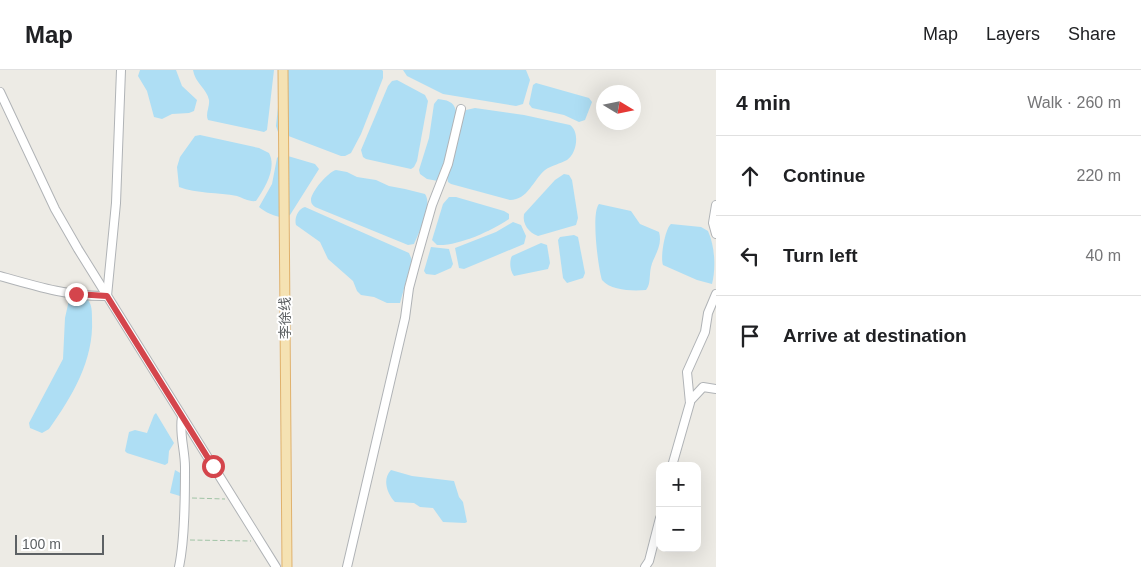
<!DOCTYPE html>
<meta charset="utf-8">
<style>
body{margin:0;font-family:Arial,"Noto Sans SC",sans-serif;background:#f6f6f6;color:#202124}
.controls{position:absolute;right:15px;bottom:15px;display:grid;overflow:hidden;border-radius:10px;box-shadow:0 5px 20px #0002}
.controls button{width:45px;height:45px;display:grid;place-items:center;padding:0;border:0;border-bottom:1px solid #e0e0e0;background:#fff;color:#202124;font:25px sans-serif}
.compass{position:absolute;left:596px;top:15px;width:45px;height:45px;border-radius:50%;background:#fff;box-shadow:0 5px 20px #0002;rotate:100deg}
.scale{position:absolute;left:15px;bottom:12px;width:89px;box-sizing:border-box;padding-left:5px;border:2px solid #5d6164;border-top:0;font-size:14px;line-height:18px;white-space:nowrap;color:#5d6164;-webkit-text-stroke:4px #fff;paint-order:stroke}
.stop{position:absolute;width:15px;height:15px;margin:-11px;border:4px solid #d4454c;border-radius:50%;background:#fff}
.stop.end{background:#d4454c;border-color:#fff;box-shadow:0 1px 5px #0008}
.list{margin:0;padding:0;list-style:none}
h2{display:flex;justify-content:space-between;align-items:center;height:65px;margin:0;padding:0 20px;font-size:21px}
h2 small{font-size:16px;font-weight:400;color:#757577}
.list li{display:grid;grid-template-columns:32px 1fr auto;gap:15px;align-items:center;box-sizing:border-box;height:80px;padding:0 20px;border-top:1px solid #e0e0e0}
.list b{display:block;font-size:19px;white-space:nowrap}
.list em{font-size:16px;font-style:normal;color:#757577}
.icon{flex:none;width:28px;height:28px;fill:none;stroke:currentColor;stroke-width:2;stroke-linecap:round;stroke-linejoin:round}
.map{position:relative;flex:none;width:716px;height:497px;overflow:hidden}
header{display:flex;align-items:center;gap:30px;box-sizing:border-box;height:70px;padding:0 25px;background:#fff;border-bottom:1px solid #e0e0e0}
header strong{font-size:24px}
nav{display:flex;gap:28px;margin-inline-start:auto;font-size:18px}
main{display:flex}
aside{flex:1;background:#fff}
.map>svg:first-child{display:block}
.water{fill:#aedef4}
.lines{fill:none;stroke-linecap:round;stroke-linejoin:round}
.minor-casing{stroke:#b0b3b6;stroke-width:10}
.major-casing{stroke:#e0b16c;stroke-width:11}
.path{stroke:#a1c4a6;stroke-width:1;stroke-dasharray:5 2.5;stroke-linecap:butt}
.minor{stroke:#fff;stroke-width:8}
.major{stroke:#f5e2b3;stroke-width:9}
.route{stroke:#d4454c;stroke-width:6}
.labels{text-anchor:middle;stroke-width:4;stroke-linejoin:round;paint-order:stroke}
.street-label{font-size:14px;fill:#5d6164;stroke:#fff}
</style>
<header>
<strong>Map</strong>
<nav><a>Map</a><a>Layers</a><a>Share</a></nav>
</header>
<main>
<div class="map">
<svg width="716" height="497" viewBox="0 0 716 497">
<rect width="100%" height="100%" fill="#edebe5"/>
<!-- water -->
<g class="water">
<path d="M140,0h36l6,16 15,14 -3,11 -5,2 -17,1 -10,5 -8,-2 -7,-26 -9,-15z"/>
<path d="M193,0h81l-7,60 -3,2 -56,-12c-3,-7 2,-13 1,-20 -2,-11 -14,-17 -16,-30z"/>
<path d="M282,0h100l1,1v7l-22,56 -10,19 -6,3h-4l-63,-24 -2,-6z"/>
<path d="M403,0h123l4,10 -7,24 -7,2 -73,-12 -36,-18z"/>
<path d="M397,10l28,15 3,6 -11,60 -3,6 -3,2 -45,-10 -3,-2 -2,-7 27,-64 4,-5z"/>
<path d="M536,13l53,15 3,4 -7,18 -6,2 -15,-7 -32,-7 -3,-4 4,-19z"/>
<path d="M438,29c8,1 16,2 18,12l-7,43 -11,27 -11,-2 -7,-5 -1,-4 10,-32 5,-34z"/>
<path d="M475,38l49,7 46,10c10,7 7,28 -3,35 -7,4 -15,5 -22,10 -12,10 -17,30 -35,30l-59,-16 -3,-2 -1,-6 15,-59 4,-7z"/>
<path d="M200,65l59,13 10,5c8,15 -4,35 -13,48 -7,1 -13,-3 -19,-5 -19,-4 -40,-2 -58,-9l-2,-20 3,-10 15,-21z"/>
<path d="M281,84l34,10 4,5 -29,46c-10,5 -22,-1 -31,-8l13,-23 5,-26z"/>
<path d="M336,100l11,2 10,5 19,3 13,6 16,3 20,5c8,11 -6,39 -11,50l-6,1 -93,-38c-2,-2 -4,-3 -4,-7 0,-8 17,-28 25,-30z"/>
<path d="M564,104l5,1 3,5 6,38 -2,7 -38,11c-9,-3 -16,-12 -14,-22l31,-34z"/>
<path d="M449,127h7l48,14 5,3v5c-18,12 -50,27 -72,26l-5,-5 11,-36z"/>
<path d="M599,134l32,7 9,13 19,8c4,14 -5,23 -8,35 -2,8 0,17 -5,23 -13,1 -35,1 -44,-10 -4,-13 -11,-67 -3,-76z"/>
<path d="M305,137l104,46 3,7 -12,43h-13l-13,-6 -13,-2 -4,-4 -4,-10 -25,-22 -8,-17 -24,-17c-2,-7 2,-16 9,-18z"/>
<path d="M513,152l8,3 5,11 -2,8 -60,25 -5,-1 -4,-20 41,-16z"/>
<path d="M671,154l30,3 7,4c7,16 8,37 4,53l-15,-4 -34,-15c-3,-8 2,-36 8,-41z"/>
<path d="M574,165l4,2 7,36 -2,5 -16,5 -4,-5 -5,-38 2,-3z"/>
<path d="M541,173l6,2 3,18 -2,6 -34,7c-4,-5 -5,-15 -2,-20z"/>
<path d="M431,177l18,2 4,15 -2,4 -16,7 -9,-1 -2,-3z"/>
<path d="M73,227l15,3c4,5 4,12 4,19 2,41 -20,78 -43,110l-7,4 -12,-5 -1,-5 34,-64 2,-41 4,-18z"/>
<path d="M156,343l18,30 -5,8 -1,12 -3,2 -38,-12 -2,-2 4,-19 6,-2 12,3 7,-18z"/>
<path d="M175,400l7,4 -2,22 -10,-3z"/>
<path d="M391,400l21,6 42,5 5,16 4,5 4,20 -2,1 -22,-1 -10,-14 -13,-1 -6,-4 -19,-1c-8,-8 -13,-23 -4,-32z"/>
</g>
<g class="lines">
<!-- minor casing -->
<g class="minor-casing">
<g id="minor">
<path d="M0,22l55,117 23,40 198,318"/>
<path d="M716,135l-3,18 3,11"/>
<path d="M0,206c35,10 71,21 107,20l9,-93 5,-133"/>
<path d="M690,331l13,-14 13,2"/>
<path d="M672,396l18,-63 -3,-31 18,-40 3,-19 8,-19"/>
<path d="M179,497c6,-28 6,-71 6,-100 0,-17 -6,-34 -3,-50"/>
<path d="M347,497l58,-249 4,-30 8,-30 15,-53 16,-41 13,-55"/>
<path d="M645,497l4,-6 11,-43"/>
</g>
</g>
<!-- major casing -->
<g class="major-casing">
<path id="major" d="M283,0l4,497"/>
</g>
<!-- path -->
<g class="path">
<path d="M192,428l33,1"/>
<path d="M190,470l61,1"/>
</g>
<!-- minor -->
<use href="#minor" class="minor"/>
<!-- major -->
<use href="#major" class="major"/>
</g>
<g class="lines">
<!-- route -->
<path class="route" d="M76,224l31,2 106,170"/>
</g>
<g class="labels">
<!-- street labels -->
<g class="street-label">
<text transform="translate(285 248) rotate(-90)" y="5">李徐线</text>
</g>
</g>
</svg>
<div class="controls">
<button>+</button>
<button>−</button>
</div>
<svg class="compass" viewBox="-18 -18 36 36"><path d="M0-13l5 13h-10z" fill="#e53935"/><path d="M0 13l5-13h-10z" fill="#757577"/></svg>
<div class="scale">100 m</div>
<div class="stop" style="left:213px;top:396px"></div>
<div class="stop end" style="left:76px;top:224px"></div>
</div>
<aside>
<h2>4 min<small>Walk · 260 m</small></h2>
<ul class="list">
<li><svg class="icon" aria-label="ahead" viewBox="0 0 24 24"><path d="M12 20V5M6 11l6-6 6 6"/></svg><div><b>Continue</b></div><em>220 m</em></li>
<li><svg class="icon" aria-label="left" viewBox="0 0 24 24"><path d="M17 20v-9H6M10 6l-5 5 5 5"/></svg><div><b>Turn left</b></div><em>40 m</em></li>
<li><svg class="icon" aria-label="arrive" viewBox="0 0 24 24"><path d="M6 21V4h12l-3 4 3 4H6"/></svg><div><b>Arrive at destination</b></div></li>
</ul>
</aside>
</main>
